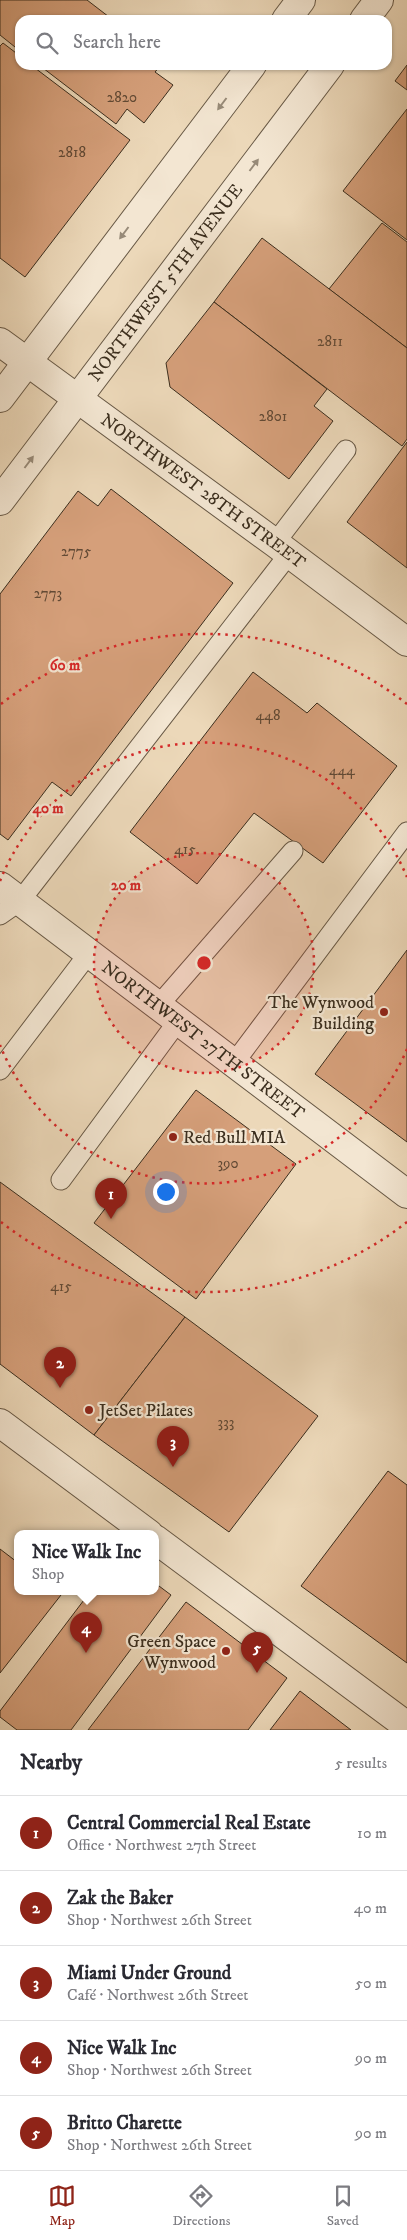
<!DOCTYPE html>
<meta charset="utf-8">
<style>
body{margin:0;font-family:"IM FELL DW Pica",serif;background:#f7f7f7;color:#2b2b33}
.you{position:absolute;left:165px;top:1191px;width:18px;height:18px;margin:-12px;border:4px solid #fff;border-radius:50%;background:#1a73e8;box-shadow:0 0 0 8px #1a73e833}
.badge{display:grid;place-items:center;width:32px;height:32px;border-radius:50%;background:#8f2418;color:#fff;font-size:16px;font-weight:700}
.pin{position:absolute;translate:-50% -41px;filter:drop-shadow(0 1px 2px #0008)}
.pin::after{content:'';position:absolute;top:26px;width:18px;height:15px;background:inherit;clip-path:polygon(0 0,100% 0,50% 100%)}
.popup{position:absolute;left:14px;top:1530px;width:145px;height:65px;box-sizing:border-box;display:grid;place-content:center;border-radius:10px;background:#fff;filter:drop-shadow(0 1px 4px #0005);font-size:16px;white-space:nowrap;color:#7c7c81}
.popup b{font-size:19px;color:#2b2b33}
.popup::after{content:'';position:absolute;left:50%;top:100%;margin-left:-10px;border:10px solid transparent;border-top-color:#fff}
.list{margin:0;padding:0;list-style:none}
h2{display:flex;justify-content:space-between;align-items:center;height:65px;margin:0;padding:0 20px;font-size:21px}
h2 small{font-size:16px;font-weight:400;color:#7c7c81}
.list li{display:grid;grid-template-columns:32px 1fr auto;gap:15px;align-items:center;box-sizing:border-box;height:75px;padding:0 20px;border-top:1px solid #e1e1e2}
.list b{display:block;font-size:19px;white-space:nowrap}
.list p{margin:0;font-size:16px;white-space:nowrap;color:#7c7c81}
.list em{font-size:16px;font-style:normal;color:#7c7c81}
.icon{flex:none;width:28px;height:28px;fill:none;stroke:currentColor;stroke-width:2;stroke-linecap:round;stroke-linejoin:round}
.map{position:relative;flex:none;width:407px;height:1730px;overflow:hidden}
.search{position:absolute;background:#fff;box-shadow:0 1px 4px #0004;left:15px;right:15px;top:15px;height:55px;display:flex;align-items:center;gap:12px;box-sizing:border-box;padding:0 18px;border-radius:15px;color:#7c7c81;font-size:19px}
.sheet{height:440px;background:#fff}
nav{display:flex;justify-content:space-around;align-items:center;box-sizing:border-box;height:70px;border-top:1px solid #e1e1e2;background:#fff;font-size:14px;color:#7c7c81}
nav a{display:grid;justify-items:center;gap:2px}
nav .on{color:#8f2418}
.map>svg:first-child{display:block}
.building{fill:#d59f7a;stroke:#3b2e1e}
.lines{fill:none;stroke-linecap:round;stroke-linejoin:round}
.lane-casing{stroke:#675845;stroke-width:21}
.street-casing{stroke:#675845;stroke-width:30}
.lane{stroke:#f3e6d2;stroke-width:19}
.street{stroke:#f3e6d2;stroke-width:28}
.oneway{fill:#978a78}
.ring{fill:none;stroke:#d62828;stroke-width:2.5;stroke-dasharray:2.5 5}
.poi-dot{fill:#8f2418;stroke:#f3e6d2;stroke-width:2}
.labels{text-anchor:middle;stroke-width:4.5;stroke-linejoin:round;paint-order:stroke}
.number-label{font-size:15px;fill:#624a35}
.street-label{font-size:18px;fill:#3b2e1e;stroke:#f3e6d2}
.poi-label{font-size:18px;fill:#3b2e1e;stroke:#f3e6d2;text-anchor:end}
.centre{fill:#d62828;stroke:#f3e6d2;stroke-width:2.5}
.ring-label{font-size:15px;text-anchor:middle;font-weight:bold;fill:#d62828;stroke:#f3e6d2;stroke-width:4.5;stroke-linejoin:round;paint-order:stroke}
</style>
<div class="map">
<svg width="407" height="1730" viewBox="0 0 407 1730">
<rect width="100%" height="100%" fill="#ecd8b9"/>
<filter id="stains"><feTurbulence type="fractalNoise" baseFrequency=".004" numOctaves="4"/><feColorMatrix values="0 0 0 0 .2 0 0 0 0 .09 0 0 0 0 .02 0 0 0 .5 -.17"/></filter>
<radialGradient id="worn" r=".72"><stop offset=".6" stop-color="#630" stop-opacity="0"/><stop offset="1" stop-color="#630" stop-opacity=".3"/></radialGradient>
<!-- building -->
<g class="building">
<path d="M0,0h87l26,20h-93v31l-20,-16z"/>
<path d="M3,43l17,13v9h11l99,75 -105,137 -25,-19v-212z"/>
<path d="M39,65h122l-6,7 18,13 -29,38 -17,-14 -11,15z"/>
<path d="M407,65v25l-12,-9z"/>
<path d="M407,109v131l-64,-49z"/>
<path d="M382,223l25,19v106l-78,-59z"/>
<path d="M262,238l145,110v91l-5,7 -188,-144z"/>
<path d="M214,302l113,87 -13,17 19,15 -44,58 -119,-92 -4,-24z"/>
<path d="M407,442v126l-60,-46z"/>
<path d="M111,489l122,94 -162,213 -19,-14 -44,58 -8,-6v-240l78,-103 20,15z"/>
<path d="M253,672l54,41 10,-10 80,63 -74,97 -69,-50 -57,71 -67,-52z"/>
<path d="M407,950v192l-92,-68z"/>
<path d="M196,1090l100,74 -100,135 -102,-76z"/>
<path d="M0,1182l185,135 -91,118 -94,-71z"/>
<path d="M185,1317l133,99 -89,116 -135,-97z"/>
<path d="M388,1471l19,14v178l-106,-77z"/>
<path d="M0,1549l17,13v30h40l4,3 -61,78z"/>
<path d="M155,1583l16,12 -100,135h-54l-17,-13v-6l90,-119h65z"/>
<path d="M186,1602l101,76 -39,52h-160z"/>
<path d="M300,1691l51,39h-81z"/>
</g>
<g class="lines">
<!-- lane casing -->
<g class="lane-casing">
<g id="lane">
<path d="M275,543l71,-93"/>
<path d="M0,915l20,-14 269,-347"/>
<path d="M158,1006l135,-155"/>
<path d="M234,1063l173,-231"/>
<path d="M0,1070l89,-117"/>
<path d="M61,1180l117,-159"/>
</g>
</g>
<!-- street casing -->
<g class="street-casing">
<g id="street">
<path d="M286,20l15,-20"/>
<path d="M364,20l15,-20"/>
<path id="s1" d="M0,342l275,201 132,99"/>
<path d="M0,398l252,-333"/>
<path id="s2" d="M0,501l330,-436"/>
<path id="s3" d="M0,886l407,308"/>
<path d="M0,1423l149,111"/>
<path d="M155,1539l252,187"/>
</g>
</g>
<!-- lane -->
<use href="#lane" class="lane"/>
<!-- street -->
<use href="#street" class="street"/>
</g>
<!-- one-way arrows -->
<defs><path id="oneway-solid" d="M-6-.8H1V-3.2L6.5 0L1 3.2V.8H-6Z" transform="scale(1.25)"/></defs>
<g class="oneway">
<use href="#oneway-solid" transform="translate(222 104) rotate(127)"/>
<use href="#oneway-solid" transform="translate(254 165) rotate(-53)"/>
<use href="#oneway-solid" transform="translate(124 233) rotate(127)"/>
<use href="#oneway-solid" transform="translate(29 462) rotate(-53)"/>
</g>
<!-- distance rings -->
<circle cx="204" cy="963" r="110" fill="#d62828" fill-opacity=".12"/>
<g class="ring">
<circle cx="204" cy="963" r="110"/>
<path d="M407 1049A220 220 0 0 1 0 1045M0 881A220 220 0 0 1 407 877"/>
<path d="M407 1222A329 329 0 0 1 1 1222M1 704A329 329 0 0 1 407 704"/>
</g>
<!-- markers -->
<g class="poi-dot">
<circle cx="384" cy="1012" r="5"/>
<circle cx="173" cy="1137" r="5"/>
<circle cx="89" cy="1410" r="5"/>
<circle cx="226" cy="1651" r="5"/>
</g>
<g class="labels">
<!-- number labels -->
<g class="number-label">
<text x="122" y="102">2820</text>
<text x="72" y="157">2818</text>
<text x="330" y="346">2811</text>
<text x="273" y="421">2801</text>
<text x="76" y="556">2775</text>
<text x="48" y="598">2773</text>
<text x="268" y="720">448</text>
<text x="342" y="775">444</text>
<text x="185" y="854">415</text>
<text x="228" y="1168">390</text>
<text x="61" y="1291">415</text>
<text x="226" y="1427">333</text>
</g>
<!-- street labels -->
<g class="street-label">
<text dy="6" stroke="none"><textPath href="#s2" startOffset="274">NORTHWEST 5TH AVENUE</textPath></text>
<text dy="6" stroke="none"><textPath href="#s1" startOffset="252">NORTHWEST 28TH STREET</textPath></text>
<text dy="6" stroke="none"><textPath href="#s3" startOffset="255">NORTHWEST 27TH STREET</textPath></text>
</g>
<!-- poi labels -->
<g class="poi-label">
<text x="374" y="1008">The Wynwood<tspan x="374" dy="21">Building</tspan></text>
<text x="183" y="1143" text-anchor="start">Red Bull MIA</text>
<text x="99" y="1416" text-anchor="start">JetSet Pilates</text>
<text x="216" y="1647">Green Space<tspan x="216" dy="21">Wynwood</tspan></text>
</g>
</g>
<circle cx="204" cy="963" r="8" class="centre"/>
<g class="ring-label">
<text x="65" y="670">60 m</text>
<text x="48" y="813">40 m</text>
<text x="126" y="890">20 m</text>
</g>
<rect width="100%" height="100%" filter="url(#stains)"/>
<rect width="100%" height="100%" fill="url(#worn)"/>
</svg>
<div class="you"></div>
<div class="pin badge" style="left:111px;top:1219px">1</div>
<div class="pin badge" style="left:60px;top:1388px">2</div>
<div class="pin badge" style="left:173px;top:1467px">3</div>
<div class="pin badge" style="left:86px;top:1653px">4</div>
<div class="popup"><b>Nice Walk Inc</b>Shop</div>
<div class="pin badge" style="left:257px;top:1673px">5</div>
<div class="search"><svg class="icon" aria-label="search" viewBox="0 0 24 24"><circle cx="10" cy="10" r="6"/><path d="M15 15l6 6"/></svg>Search here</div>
</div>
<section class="sheet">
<h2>Nearby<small>5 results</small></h2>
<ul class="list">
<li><span class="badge">1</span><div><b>Central Commercial Real Estate</b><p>Office · Northwest 27th Street</p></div><em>10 m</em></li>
<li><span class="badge">2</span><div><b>Zak the Baker</b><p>Shop · Northwest 26th Street</p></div><em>40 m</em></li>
<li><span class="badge">3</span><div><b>Miami Under Ground</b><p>Café · Northwest 26th Street</p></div><em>50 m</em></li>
<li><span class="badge">4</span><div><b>Nice Walk Inc</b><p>Shop · Northwest 26th Street</p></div><em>90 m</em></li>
<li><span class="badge">5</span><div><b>Britto Charette</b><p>Shop · Northwest 26th Street</p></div><em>90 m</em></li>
</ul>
</section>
<nav>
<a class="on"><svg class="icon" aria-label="map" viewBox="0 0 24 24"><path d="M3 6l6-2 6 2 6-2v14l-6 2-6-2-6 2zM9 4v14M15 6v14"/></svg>Map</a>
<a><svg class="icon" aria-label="directions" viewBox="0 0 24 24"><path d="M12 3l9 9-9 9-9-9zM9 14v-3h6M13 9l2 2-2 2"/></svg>Directions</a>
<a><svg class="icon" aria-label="saved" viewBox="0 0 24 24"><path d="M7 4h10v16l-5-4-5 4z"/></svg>Saved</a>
</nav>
